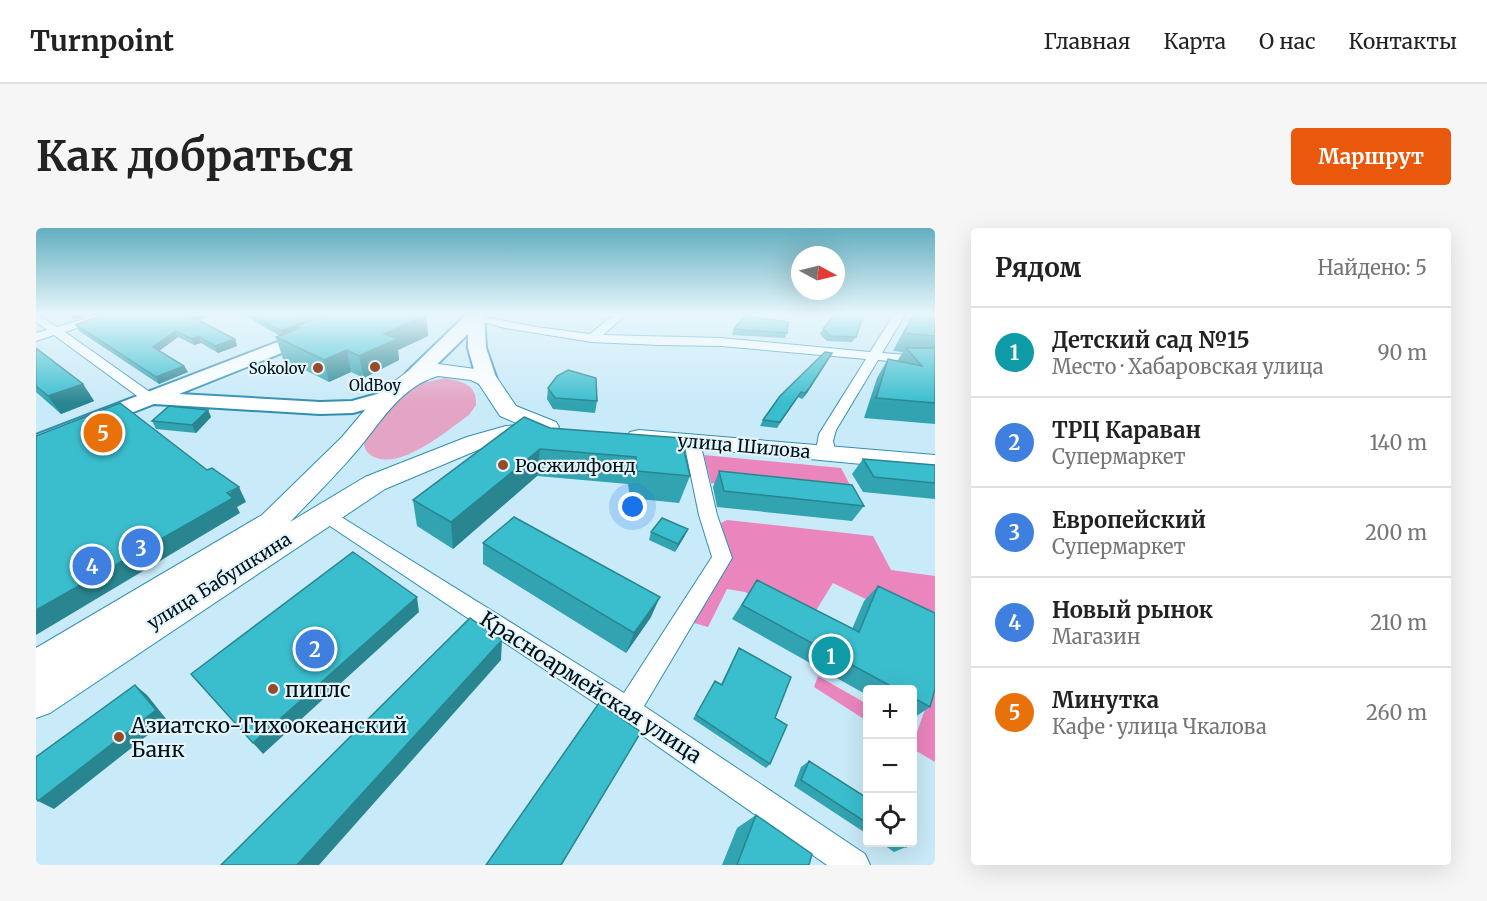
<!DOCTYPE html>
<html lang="ru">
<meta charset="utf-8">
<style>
:root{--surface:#fff;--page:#f6f6f6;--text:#222;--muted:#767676;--line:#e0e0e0;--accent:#ea580c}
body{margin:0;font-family:Merriweather,serif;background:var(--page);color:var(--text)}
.controls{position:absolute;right:18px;bottom:18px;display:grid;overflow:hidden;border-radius:6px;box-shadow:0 6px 24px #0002}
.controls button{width:54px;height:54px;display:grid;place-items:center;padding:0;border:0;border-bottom:2px solid var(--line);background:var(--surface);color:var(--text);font:30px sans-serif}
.compass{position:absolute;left:755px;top:18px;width:54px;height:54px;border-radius:50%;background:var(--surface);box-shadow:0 6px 24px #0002;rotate:97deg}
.you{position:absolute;left:597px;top:279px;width:21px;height:21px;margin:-15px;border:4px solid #fff;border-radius:50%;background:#1a73e8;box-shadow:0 0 0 9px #1a73e833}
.badge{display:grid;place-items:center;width:39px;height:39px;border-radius:50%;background:var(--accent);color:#fff;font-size:20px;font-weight:700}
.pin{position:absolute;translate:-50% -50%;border:3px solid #fff;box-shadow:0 2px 6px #0006}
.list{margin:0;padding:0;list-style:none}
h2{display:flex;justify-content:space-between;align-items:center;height:78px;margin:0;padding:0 24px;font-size:26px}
h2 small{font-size:20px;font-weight:400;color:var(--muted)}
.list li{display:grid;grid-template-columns:39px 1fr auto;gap:18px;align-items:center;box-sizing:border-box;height:90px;padding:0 24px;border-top:2px solid var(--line)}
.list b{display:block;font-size:22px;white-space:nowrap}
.list p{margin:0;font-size:20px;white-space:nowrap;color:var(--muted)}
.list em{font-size:20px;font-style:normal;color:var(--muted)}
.icon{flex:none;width:33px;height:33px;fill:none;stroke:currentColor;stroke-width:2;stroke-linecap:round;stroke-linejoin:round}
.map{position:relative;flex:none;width:899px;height:637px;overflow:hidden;border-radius:6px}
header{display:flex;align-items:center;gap:36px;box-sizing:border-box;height:84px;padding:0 30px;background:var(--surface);border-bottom:2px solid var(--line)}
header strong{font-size:28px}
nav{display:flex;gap:33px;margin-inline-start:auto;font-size:21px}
.intro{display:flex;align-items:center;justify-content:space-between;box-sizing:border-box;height:144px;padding:0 36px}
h1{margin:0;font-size:42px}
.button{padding:15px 27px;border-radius:6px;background:var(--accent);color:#fff;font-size:21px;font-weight:700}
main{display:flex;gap:36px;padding:0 36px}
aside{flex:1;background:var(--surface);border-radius:6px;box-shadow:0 6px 24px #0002}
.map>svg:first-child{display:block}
.green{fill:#e3a4c5}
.forest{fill:#eb85bd}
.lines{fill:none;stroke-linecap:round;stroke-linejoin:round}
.street-casing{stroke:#308eb1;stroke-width:2}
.secondary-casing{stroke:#308eb1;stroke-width:4}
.primary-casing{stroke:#308eb1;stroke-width:2}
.street{fill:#fff;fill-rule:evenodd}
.secondary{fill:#fff;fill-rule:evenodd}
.primary{fill:#fff;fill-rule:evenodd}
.wall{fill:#32a3b1}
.shaded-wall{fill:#298590}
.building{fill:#3abece;stroke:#298590;stroke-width:1.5}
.poi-dot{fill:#944d28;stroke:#e4f4fb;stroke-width:2}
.labels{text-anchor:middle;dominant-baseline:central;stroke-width:4.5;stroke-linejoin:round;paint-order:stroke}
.far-poi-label{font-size:15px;fill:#001017;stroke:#e4f4fb;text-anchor:end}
.street-label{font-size:18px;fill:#001017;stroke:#e4f4fb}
.poi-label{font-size:18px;fill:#001017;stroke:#e4f4fb;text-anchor:start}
.near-street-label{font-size:21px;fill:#001017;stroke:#e4f4fb}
.near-poi-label{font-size:21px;fill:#001017;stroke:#e4f4fb;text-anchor:start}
</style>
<header>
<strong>Turnpoint</strong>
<nav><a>Главная</a><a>Карта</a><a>О нас</a><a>Контакты</a></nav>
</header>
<div class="intro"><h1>Как добраться</h1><a class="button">Маршрут</a></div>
<main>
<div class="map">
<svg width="899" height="637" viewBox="0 0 899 637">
<rect width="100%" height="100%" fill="#c9eaf8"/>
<path class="green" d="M409,150C427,154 441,156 440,177L433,187C412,202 363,244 336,228C328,223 327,217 329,208L368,166L382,156Z"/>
<path class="forest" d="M668,227L805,240L825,278L807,269L675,255Z
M691,292L837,308L855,342L899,348V405L797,355L771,397L709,364L691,361L672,399L655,394L690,314L685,295Z
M782,448L831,476V493L778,459Z
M899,453V534L877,521L876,501L881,504Z"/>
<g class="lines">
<defs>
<path id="street" d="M67,85H85L29,104L118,167L120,170L118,173H108L18,107L0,113V105L11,102L0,94V86L21,99Z
M580,85H592L567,107L685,110L834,124L859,85H870L846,125L899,129V137L842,132L800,202L797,213L800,226L792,231L784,226L781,217L783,206L830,131L685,118L623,117L556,114L469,100L434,90L439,87L500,99L554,106Z
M656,209L664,214L681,287L696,330L608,478L829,626L834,637H791L583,491L282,290L279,286L282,282L288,280L294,282L588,465L676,329L663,287L648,214Z"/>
<path id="secondary" d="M317,85H340L338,88L143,166L284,174L316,173L352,163L359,165L362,169L359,173L317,185L284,186L118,176L0,222V207Z
M432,85H448L450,120L461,152L458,156H444L441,152L432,120V106L385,152H371L368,148L371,144Z"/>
<path id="primary" d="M402,136L447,142L459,147L480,178L520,194L523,199L515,208L472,212L449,219L349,261L14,485L0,490V420L226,287L306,209L344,164L371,144ZM402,148L435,152L443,156L464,188L485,197L470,198L431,209L329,249L254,294C278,269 302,245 324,219C347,191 366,158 402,148Z
M603,202L899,227V243L594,214L591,209L594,204Z"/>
</defs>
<use href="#street" class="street-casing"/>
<use href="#secondary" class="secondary-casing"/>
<use href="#primary" class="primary-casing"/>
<use href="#street" class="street"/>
<use href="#secondary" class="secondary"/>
<use href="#primary" class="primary"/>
</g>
<path class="wall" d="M30,85H58L39,91Z
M71,85H181L162,92L199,111L201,118L182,125L165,115L158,117L142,109L123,123L148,138L152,144L123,156L43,103L40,97Z
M204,85H258L262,88L390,87L392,108L362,122L363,132L328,150L315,144L293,154L247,131L240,109L244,108Z
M879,85H899V196L828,190L841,150L852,131L861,133L867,124L857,123L868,102Z
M716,89L751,105L749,110L696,107L698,101Z
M787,101L820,109L816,114L791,113L784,106Z
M0,120L47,156L58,173L25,186L0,164Z
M793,131L771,165L766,171L762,169L741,200L724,198L727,192Z
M512,160L561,173L559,185L517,181L511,171Z
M172,182L175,189L160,205L120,201L116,193Z
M514,200L654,248L643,275L594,270L592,256L501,248L417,321L381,298L377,272Z
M827,231L899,237V271L827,264L816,246Z
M683,243L828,278L816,293L681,279L677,259Z
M652,301L648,309L639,324L613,312L615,304Z
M447,315L615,389L590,425L447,336Z
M721,352L816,401L828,373L842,358L894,479L876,491V462H831V467L696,391Z
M703,420L739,490L734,536L730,540L657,491L679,453L685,456L700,425Z
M773,533L831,570V606L758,558L765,539Z
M720,587L773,637H686L701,600Z
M845,615H871L870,619L858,624Z"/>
<path class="shaded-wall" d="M35,85H58L39,91Z
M161,85H181L156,94L154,88Z
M293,85L264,100L260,98L262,104L247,109L245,103Z
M390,87L392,108L362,122L363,132L328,150L323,128L348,106Z
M139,103L142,109L120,125L117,119Z
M162,108L165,115L158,117L156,111Z
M199,111L201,118L182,125L179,118Z
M311,122L315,144L293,154L288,132Z
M796,125L771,165L766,171L769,165Z
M148,138L152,144L123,156L120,149Z
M47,156L58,173L25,186L12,168Z
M172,182L175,189L160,205L156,197Z
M504,221L501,248L417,321L415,294Z
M203,259L210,274L201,279L204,285L0,407V382Z
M652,301L648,309L639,324L642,316Z
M381,369L383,384L227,526L217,515Z
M624,369L615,389L590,425L598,405Z
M466,412L465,432L283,637H261Z
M99,457L111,467L131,492L18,581L2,573Z"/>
<path class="building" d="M71,85H161L154,88L199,111L179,118L162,108L156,111L139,103L117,119L148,138L120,149L40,97Z
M213,85H258L262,88L269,85H293L245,103Z
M293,85H385L390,87L348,106L361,111L323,128L311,122L288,132L240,109L264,100L260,98Z
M711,85H714L716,89L752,94L751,105L698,101Z
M800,85H828L820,109L794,108L787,101Z
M879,85H899V108L868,105Z
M0,120L47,156L12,168L0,158Z
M870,120H899V175L840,170L852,131L886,138Z
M789,124L796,125L774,159L769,165L765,164L744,194L727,192L744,168Z
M532,142L560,150L561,173L519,170L512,160L521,148Z
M84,175L171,242L176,240L203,259L191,265L197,270L0,382V208Z
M133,178L172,182L156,197L116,193Z
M488,189L514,200L645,210L654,248L601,243L600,229L504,221L415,294L377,272Z
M827,231L899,237V255L838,249Z
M683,243L816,257L828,278L688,263Z
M478,289L624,369L598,405L447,315Z
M626,290L652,301L642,316L615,304Z
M317,324L381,369L217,515L155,446Z
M721,352L823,404L842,358L899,385V461L894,479L876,469V462H862L706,377Z
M434,390L466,412L261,637H185Z
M703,420L755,449L739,490L751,497L734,536L660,487L679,453L686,457Z
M99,457L120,482L2,573L0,570V529Z
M563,475L605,504L525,637H450Z
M773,533L831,570V595L765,552Z
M720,587L776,626L773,637H701Z
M862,615H871L870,619Z"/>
<linearGradient id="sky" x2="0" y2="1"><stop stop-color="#63aebf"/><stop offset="0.49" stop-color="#e7f6fc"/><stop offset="1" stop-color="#e7f6fc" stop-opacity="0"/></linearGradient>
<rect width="899" height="175" fill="url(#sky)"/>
<g class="poi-dot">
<circle cx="339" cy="139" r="6"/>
<circle cx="282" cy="140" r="6"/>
<circle cx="467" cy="237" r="6"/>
<circle cx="237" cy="461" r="6"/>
<circle cx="83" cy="509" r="6"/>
</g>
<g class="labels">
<g class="far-poi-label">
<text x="270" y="140">Sokolov</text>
<text x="339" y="157" text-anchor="middle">OldBoy</text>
</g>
<g class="street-label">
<text transform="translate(708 218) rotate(5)">улица Шилова</text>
<text transform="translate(183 353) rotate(-32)">улица Бабушкина</text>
</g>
<g class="poi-label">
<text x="479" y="237">Росжилфонд</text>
</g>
<g class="near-street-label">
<text transform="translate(555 459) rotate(33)">Красноармейская улица</text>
</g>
<g class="near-poi-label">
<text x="249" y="461">пиплс</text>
<text x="95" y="497">Азиатско-Тихоокеанский<tspan x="95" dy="24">Банк</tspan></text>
</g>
</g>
</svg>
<div class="controls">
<button>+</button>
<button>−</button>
<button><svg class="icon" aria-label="locate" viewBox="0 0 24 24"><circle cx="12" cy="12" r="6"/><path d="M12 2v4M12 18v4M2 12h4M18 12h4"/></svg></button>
</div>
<svg class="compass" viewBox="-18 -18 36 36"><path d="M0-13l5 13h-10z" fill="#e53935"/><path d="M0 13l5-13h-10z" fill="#767676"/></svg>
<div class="you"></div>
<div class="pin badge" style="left:795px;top:428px;background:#0f9aa8">1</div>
<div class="pin badge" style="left:279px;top:421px;background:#3f7fe0">2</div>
<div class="pin badge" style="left:105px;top:320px;background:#3f7fe0">3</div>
<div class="pin badge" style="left:56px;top:338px;background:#3f7fe0">4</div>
<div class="pin badge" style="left:67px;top:205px;background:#e8710a">5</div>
</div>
<aside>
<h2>Рядом<small>Найдено: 5</small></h2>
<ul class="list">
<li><span class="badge" style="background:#0f9aa8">1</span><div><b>Детский сад №15</b><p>Место · Хабаровская улица</p></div><em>90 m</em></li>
<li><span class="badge" style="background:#3f7fe0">2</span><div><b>ТРЦ Караван</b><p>Супермаркет</p></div><em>140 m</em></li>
<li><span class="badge" style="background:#3f7fe0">3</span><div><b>Европейский</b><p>Супермаркет</p></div><em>200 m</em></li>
<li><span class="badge" style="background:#3f7fe0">4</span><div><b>Новый рынок</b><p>Магазин</p></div><em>210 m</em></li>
<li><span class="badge" style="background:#e8710a">5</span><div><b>Минутка</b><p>Кафе · улица Чкалова</p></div><em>260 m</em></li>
</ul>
</aside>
</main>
